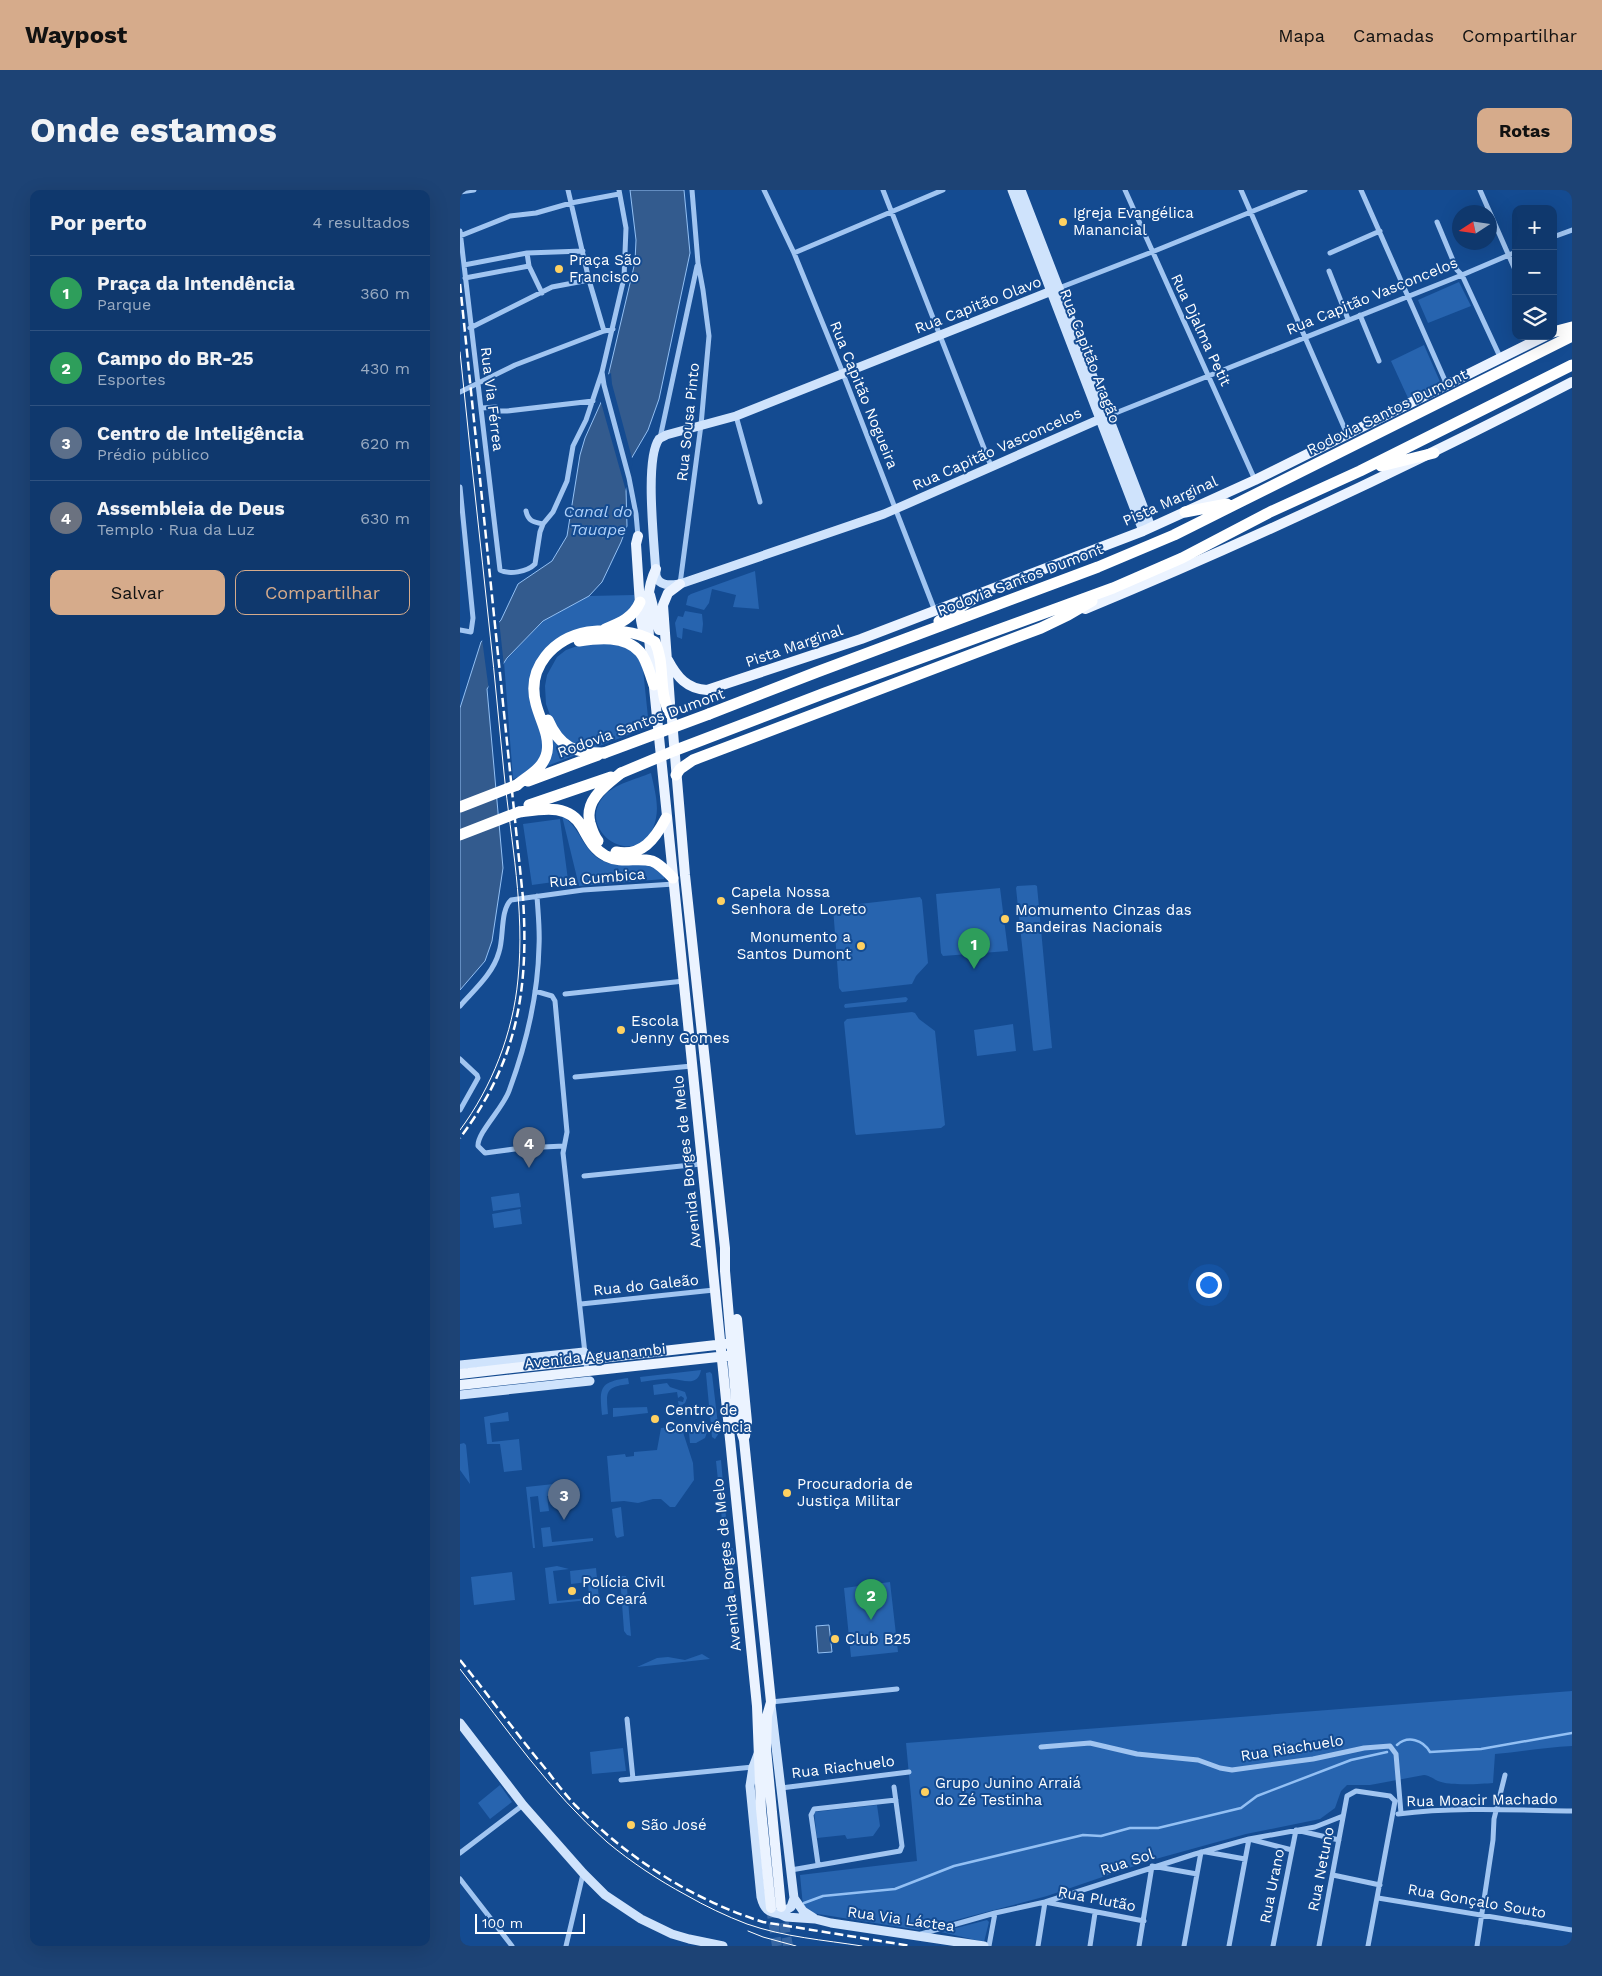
<!DOCTYPE html>
<html lang="pt">
<meta charset="utf-8">
<style>
:root{--surface:#0f386d;--page:#1d4375;--text:#f1f3f6;--muted:#9bacc2;--line:#2f5280;--accent:#d6ab8b}
body{margin:0;font-family:"Work Sans",sans-serif;background:var(--page);color:var(--text)}
.controls{position:absolute;right:15px;top:15px;display:grid;overflow:hidden;border-radius:10px;box-shadow:0 5px 20px #0002}
.controls button{width:45px;height:45px;display:grid;place-items:center;padding:0;border:0;border-bottom:1px solid var(--line);background:var(--surface);color:var(--text);font:25px sans-serif}
.compass{position:absolute;left:992px;top:15px;width:45px;height:45px;border-radius:50%;background:var(--surface);box-shadow:0 5px 20px #0002;rotate:258deg}
.scale{position:absolute;left:15px;bottom:12px;width:110px;box-sizing:border-box;padding-left:5px;border:2px solid #fff;border-top:0;font-size:14px;line-height:18px;white-space:nowrap;color:#fff;-webkit-text-stroke:4px #144b91;paint-order:stroke}
.you{position:absolute;left:748px;top:1094px;width:18px;height:18px;margin:-12px;border:4px solid #fff;border-radius:50%;background:#1a73e8;box-shadow:0 0 0 8px #1a73e833}
.badge{display:grid;place-items:center;width:32px;height:32px;border-radius:50%;background:var(--accent);color:#fff;font-size:16px;font-weight:700}
.pin{position:absolute;translate:-50% -41px;filter:drop-shadow(0 1px 2px #0008)}
.pin::after{content:'';position:absolute;top:26px;width:18px;height:15px;background:inherit;clip-path:polygon(0 0,100% 0,50% 100%)}
.list{margin:0;padding:0;list-style:none}
h2{display:flex;justify-content:space-between;align-items:center;height:65px;margin:0;padding:0 20px;font-size:21px}
h2 small{font-size:16px;font-weight:400;color:var(--muted)}
.list li{display:grid;grid-template-columns:32px 1fr auto;gap:15px;align-items:center;box-sizing:border-box;height:75px;padding:0 20px;border-top:1px solid var(--line)}
.list b{display:block;font-size:19px;white-space:nowrap}
.list p{margin:0;font-size:16px;white-space:nowrap;color:var(--muted)}
.list em{font-size:16px;font-style:normal;color:var(--muted)}
.actions{display:flex;gap:10px;padding:15px 20px}
.actions a{flex:1;padding:11px 0;border:1px solid var(--accent);border-radius:10px;text-align:center;font-size:18px;color:var(--accent)}
.actions .main{background:var(--accent);color:#111}
.icon{flex:none;width:28px;height:28px;fill:none;stroke:currentColor;stroke-width:2;stroke-linecap:round;stroke-linejoin:round}
.map{position:relative;flex:none;width:1112px;height:1756px;overflow:hidden;border-radius:10px}
header{display:flex;align-items:center;gap:30px;box-sizing:border-box;height:70px;padding:0 25px;background:var(--accent);color:#111}
header strong{font-size:24px}
nav{display:flex;gap:28px;margin-inline-start:auto;font-size:18px}
.intro{display:flex;align-items:center;justify-content:space-between;box-sizing:border-box;height:120px;padding:0 30px}
h1{margin:0;font-size:35px}
.button{padding:12px 22px;border-radius:10px;background:var(--accent);color:#111;font-size:18px;font-weight:700}
main{display:flex;gap:30px;padding:0 30px}
aside{flex:1;background:var(--surface);border-radius:10px;box-shadow:0 5px 20px #0002}
.map>svg:first-child{display:block}
.green{fill:#2764af}
.water{fill:#335b8e;stroke:#93c0f4}
.pier{fill:#144b91}
.lines{fill:none;stroke-linecap:round;stroke-linejoin:round}
.stream{stroke:#93c0f4;stroke-width:2.5}
.primary-tunnel{stroke:#3766a2;stroke-width:10;stroke-dasharray:10 5;stroke-linecap:butt}
.street{stroke:#a1c5f1;stroke-width:5}
.secondary{stroke:#cfe3fc;stroke-width:9}
.primary{stroke:#ebf3ff;stroke-width:10}
.highway{stroke:#fff;stroke-width:11}
.tram{stroke:#fff;stroke-width:1}
.rail{stroke:#fff;stroke-width:2.5;stroke-dasharray:9 4;stroke-linecap:butt}
.highway-bridge{stroke:#fff;stroke-width:11}
.poi-dot{fill:#ffd161;stroke:#144b91;stroke-width:2}
.labels{text-anchor:middle;dominant-baseline:central;stroke-width:4;stroke-linejoin:round;paint-order:stroke}
.poi-label{font-size:15px;fill:#fff;stroke:#144b91;text-anchor:start}
.street-label{font-size:15px;fill:#fff;stroke:#144b91}
.water-label{font-size:16px;font-style:italic;fill:#adcff8;stroke:#144b91}
</style>
<header>
<strong>Waypost</strong>
<nav><a>Mapa</a><a>Camadas</a><a>Compartilhar</a></nav>
</header>
<div class="intro"><h1>Onde estamos</h1><a class="button">Rotas</a></div>
<main>
<aside>
<h2>Por perto<small>4 resultados</small></h2>
<ul class="list">
<li><span class="badge" style="background:#2e9e5b">1</span><div><b>Praça da Intendência</b><p>Parque</p></div><em>360 m</em></li>
<li><span class="badge" style="background:#2e9e5b">2</span><div><b>Campo do BR-25</b><p>Esportes</p></div><em>430 m</em></li>
<li><span class="badge" style="background:#5c6f8a">3</span><div><b>Centro de Inteligência</b><p>Prédio público</p></div><em>620 m</em></li>
<li><span class="badge" style="background:#6b7280">4</span><div><b>Assembleia de Deus</b><p>Templo · Rua da Luz</p></div><em>630 m</em></li>
</ul>
<div class="actions"><a class="main">Salvar</a><a>Compartilhar</a></div>
</aside>
<div class="map">
<svg width="1112" height="1756" viewBox="0 0 1112 1756">
<rect width="100%" height="100%" fill="#144b91"/>
<path class="green" d="M999,92L1011,116L968,133L958,110Z
M964,155L981,194L948,208L931,171Z
M295,381L299,419L273,417L276,405L252,399L249,413L244,420L226,415L228,406L231,404Z
M174,405L175,416L158,431L93,453L71,512L95,539L86,514L85,496L87,485L97,467L106,460L123,454L148,452L175,461L183,479L189,537L53,589L44,472L83,431L129,406Z
M225,421L242,424L243,434L242,443L223,438L222,449L217,447L215,433L218,426L223,427Z
M191,583C194,597 199,614 196,628C185,686 112,643 144,606C154,594 177,589 191,583Z
M102,626C120,636 123,662 143,671C159,679 175,672 192,676C197,677 201,681 205,684L204,689L119,696Z
M100,629L108,690L72,695L63,634Z
M575,695L577,696L592,858L574,861L573,860L556,698L557,696Z
M540,698L548,761L483,766L481,763L476,704Z
M460,707L462,710L468,773L456,786L452,794L382,802L379,798L373,717Z
M446,807L448,809L446,812L385,818L384,816L385,814Z
M452,822L455,823L459,829L475,841L485,935L481,938L396,945L395,942L384,832L387,829Z
M553,834L556,861L517,866L514,840Z
M59,1003L61,1017L33,1021L31,1007Z
M60,1019L62,1034L34,1038L32,1024Z
M241,1180C238,1197 224,1190 212,1189C202,1188 191,1191 181,1192L180,1187Z
M250,1182L252,1184L259,1243L255,1249L252,1247L246,1184V1183Z
M168,1188L169,1194C145,1197 146,1201 148,1224L142,1225C139,1197 140,1192 168,1188Z
M207,1193L210,1197L225,1202L227,1208L225,1213L219,1217L218,1211L223,1212L224,1208L221,1206L218,1208L217,1202L194,1205L193,1195Z
M187,1217L188,1223L153,1227V1218Z
M48,1222L49,1231L30,1233L32,1252L59,1249L62,1280L44,1282L40,1254H27L24,1227Z
M246,1232L247,1242L245,1248L236,1253H230L228,1234Z
M221,1236L233,1273L234,1290L215,1317H210L201,1309H193L178,1313L164,1311L151,1312L147,1266L165,1264L166,1267L174,1266V1262L197,1260L201,1238Z
M4,1253L6,1255L10,1294L0,1280V1254Z
M261,1270L267,1339L263,1340L256,1271Z
M103,1293L104,1304L87,1306L89,1321L80,1322L78,1306L70,1307L75,1358H73L66,1297Z
M161,1317L164,1346L157,1348L155,1345L152,1319Z
M90,1337L92,1352L133,1348V1351L83,1357L81,1338Z
M273,1358L274,1372L271,1376L279,1452H275L265,1359Z
M97,1376L109,1379L93,1381L97,1411L129,1408L128,1392L111,1394L110,1381L136,1378L139,1409L89,1414L85,1378Z
M52,1382L55,1410L14,1415L11,1387Z
M160,1386H166L171,1446L167,1445L164,1441Z
M430,1392L438,1462L391,1467L384,1398Z
M242,1464L250,1469L177,1477L197,1468L208,1467L225,1470Z
M1112,1501V1556C1086,1557 1061,1562 1035,1564L1033,1593C1021,1594 989,1596 978,1591C972,1588 970,1586 964,1585L910,1595H887L881,1601L875,1618L860,1629L786,1644L692,1670L587,1706L458,1740L352,1723L343,1716L340,1685L457,1671L446,1553Z
M163,1558L166,1581L132,1584L130,1562Z
M40,1595L52,1612L30,1629L18,1613Z
M417,1615L420,1636L413,1646L387,1649L385,1645L357,1648L354,1622Z
M527,1730L529,1732L524,1752L481,1742Z"/>
<path class="water" d="M170,0H224L230,63L199,209L188,240L171,269L166,299L167,336L161,352L142,392L129,406L83,431L47,468L27,499L43,678L32,751L25,771L0,800V518L21,452L41,430L58,394L92,371L107,346L120,265L125,248L143,208L175,72L176,50Z
M369,1435L372,1462L358,1463L356,1436Z"/>
<path class="pier" d="M151,183L152,194L173,272L166,301L140,209L147,185Z
M39,430L44,476L29,501L22,449Z"/>
<g class="lines">
<path class="stream" d="M937,1555C948,1545 963,1550 970,1562L1021,1559L1112,1543
M344,1713L363,1706L435,1699L494,1676L623,1645L641,1646L670,1638H698L781,1618L797,1606L891,1570L927,1562"/>
<path class="primary-tunnel" d="M311,1718L317,1756
M321,1718L328,1756"/>
<path class="street" d="M108,0L129,90L144,141
M159,0L166,38L164,88L142,182L144,195L169,288L176,324L178,346
M304,0L334,63L380,176L475,421
M423,0L531,276
M665,0L795,290
M781,0L887,244
M901,0L987,195
M1020,0L1056,82
M0,2L14,0
M977,32L997,80L1002,85L1041,169
M0,41L40,380C49,385 67,382 75,374L80,342L83,334L93,322L107,291L113,256L126,230L142,182
M0,46L50,26L76,23L111,13L159,4
M1093,47L1112,40
M67,63L69,76L82,103
M334,63L483,0
M870,63L920,41
M4,75L67,63L123,61
M869,81L888,129
M5,88L69,76
M599,98L692,62L845,0
M900,125L919,171
M10,138L92,97L129,90L164,88
M0,202L55,175L144,141L153,139
M22,218L36,217L38,221H47L133,211
M276,226L300,312
M648,226L1002,85L1056,62
M200,248L237,76
M0,297L13,428L11,442L0,440
M66,321C68,331 73,332 83,334
M220,394L241,235L249,146L243,100L238,73L232,0
M77,706C78,723 80,740 79,756C78,806 66,855 49,901C43,918 17,943 18,956L25,963L62,958L104,956
M75,801L92,806L95,811L107,942L103,963L127,1182
M105,804L224,791
M0,816C14,800 33,784 39,762C44,748 40,720 51,710L123,700L214,694
M0,869L17,885L18,888L0,920
M115,887L232,876
M124,986L241,974
M121,1114L254,1100
M311,1512L437,1499
M167,1529L173,1589
M581,1557L630,1553L677,1564L738,1570L760,1578L772,1580L853,1569L904,1558L930,1556L936,1564L941,1623
M161,1590L293,1577
M321,1598L449,1582
M938,1624C995,1617 1054,1620 1112,1621
M746,1662L785,1669
M0,1663L63,1615
M358,1674L351,1625L354,1619L436,1610
M331,1680L440,1661L442,1656L434,1597
M873,1685L920,1695
M0,1689L52,1756
M918,1708L1112,1740
M461,1744L535,1723L585,1712L735,1664L789,1649L855,1637L883,1626
M106,1756L123,1684
M529,1756L535,1723
M578,1756L585,1712L684,1731
M630,1756L635,1723
M679,1756L692,1676L737,1684
M724,1756L741,1662
M769,1756L789,1649L832,1660
M813,1756L836,1640L879,1650
M859,1756L887,1606L896,1601L930,1606L935,1611L908,1756
M1017,1756L1033,1650L1034,1629L1045,1585"/>
<path class="secondary" d="M552,0L683,341
M561,0L691,337
M599,98L276,226L206,245C205,246 200,248 199,249C184,270 195,358 196,386C200,397 211,395 220,394L424,324L640,229
M0,1175L124,1162
M0,1205L130,1191
M0,1533L63,1615L123,1683L145,1705L181,1729L212,1744L229,1749L263,1756
M298,1564L293,1577L290,1596L301,1707C304,1719 308,1722 320,1724L331,1717L334,1708L311,1515
M334,1708L343,1721L354,1728
M320,1724L326,1727L355,1729L371,1733L524,1756"/>
<path class="primary" d="M178,346L176,354L181,430L184,445
M196,379C185,402 188,423 189,448L297,1516L301,1619L311,1718
M190,405L199,440
M625,419C791,351 953,274 1112,192
M208,470C217,487 227,499 247,500L401,449L683,341L795,290L1085,146
M210,513L203,415L208,403L220,394
M212,530L225,685L265,1058V1081L278,1232L284,1250L311,1512L307,1526L306,1559L321,1717
M277,1129L287,1232L285,1246
M0,1184L265,1154
M0,1195L267,1166"/>
<path class="highway" d="M1093,142L1112,137
M921,276L974,263
M725,322L767,314
M479,431L519,405
M145,439C160,433 173,428 180,412
M119,451C138,448 165,445 180,462C187,470 190,485 194,495
M249,524L357,482L638,377L714,345L1112,146
M88,530C100,558 115,563 144,563
M216,560L365,503L653,398L722,368L810,322L900,281L1112,175
M216,585L220,579L233,570L581,438L608,425L632,411
M68,591L138,565
M57,595C69,585 84,578 87,562C90,545 80,530 76,514C66,477 94,448 128,442C148,439 177,440 195,452C206,475 197,502 211,525
M69,615L151,587
M59,622C82,619 109,613 122,637C129,649 133,659 146,666C162,674 176,667 192,671C200,674 207,682 213,688
M138,651C134,646 132,640 130,633C124,610 145,596 161,583
M156,662C182,667 195,649 206,628"/>
<path class="tram" d="M0,162C14,302 31,442 44,583C51,652 65,719 58,789C53,843 32,897 0,940
M0,1479C46,1538 90,1602 147,1652C171,1672 198,1690 226,1705C245,1716 266,1726 287,1734C324,1747 364,1750 402,1756
M288,1741L303,1747L336,1756"/>
<path class="rail" d="M0,94L63,708C69,801 57,872 0,948
M0,1470C30,1507 58,1546 89,1583C97,1594 106,1605 115,1615C169,1669 231,1709 303,1732L451,1756"/>
<path class="highway-bridge" d="M144,563L249,524
M161,583L216,560
M0,617L57,595
M0,645L59,622"/>
</g>
<g class="poi-dot">
<circle cx="603" cy="32" r="5"/>
<circle cx="99" cy="79" r="5"/>
<circle cx="261" cy="711" r="5"/>
<circle cx="545" cy="729" r="5"/>
<circle cx="401" cy="756" r="5"/>
<circle cx="161" cy="840" r="5"/>
<circle cx="195" cy="1229" r="5"/>
<circle cx="327" cy="1303" r="5"/>
<circle cx="112" cy="1401" r="5"/>
<circle cx="375" cy="1449" r="5"/>
<circle cx="465" cy="1602" r="5"/>
<circle cx="171" cy="1635" r="5"/>
</g>
<g class="labels">
<g class="poi-label">
<text x="613" y="23">Igreja Evangélica<tspan x="613" dy="17">Manancial</tspan></text>
<text x="109" y="70">Praça São<tspan x="109" dy="17">Francisco</tspan></text>
<text x="271" y="702">Capela Nossa<tspan x="271" dy="17">Senhora de Loreto</tspan></text>
<text x="555" y="720">Momumento Cinzas das<tspan x="555" dy="17">Bandeiras Nacionais</tspan></text>
<text x="391" y="747" text-anchor="end">Monumento a<tspan x="391" dy="17">Santos Dumont</tspan></text>
<text x="171" y="831">Escola<tspan x="171" dy="17">Jenny Gomes</tspan></text>
<text x="205" y="1220">Centro de<tspan x="205" dy="17">Convivência</tspan></text>
<text x="337" y="1294">Procuradoria de<tspan x="337" dy="17">Justiça Militar</tspan></text>
<text x="122" y="1392">Polícia Civil<tspan x="122" dy="17">do Ceará</tspan></text>
<text x="385" y="1449">Club B25</text>
<text x="475" y="1593">Grupo Junino Arraiá<tspan x="475" dy="17">do Zé Testinha</tspan></text>
<text x="181" y="1635">São José</text>
</g>
<g class="street-label">
<text transform="translate(912 106) rotate(-22)">Rua Capitão Vasconcelos</text>
<text transform="translate(518 115) rotate(-21)">Rua Capitão Olavo</text>
<text transform="translate(741 140) rotate(65)">Rua Djalma Petit</text>
<text transform="translate(630 166) rotate(69)">Rua Capitão Aragão</text>
<text transform="translate(404 205) rotate(68)">Rua Capitão Nogueira</text>
<text transform="translate(32 209) rotate(83)">Rua Via Férrea</text>
<text transform="translate(927 222) rotate(-26)">Rodovia Santos Dumont</text>
<text transform="translate(228 232) rotate(-84)">Rua Sousa Pinto</text>
<text transform="translate(537 259) rotate(-24)">Rua Capitão Vasconcelos</text>
<text transform="translate(710 311) rotate(-24)">Pista Marginal</text>
<text transform="translate(560 390) rotate(-21)">Rodovia Santos Dumont</text>
<text transform="translate(334 456) rotate(-19)">Pista Marginal</text>
<text transform="translate(181 533) rotate(-20)">Rodovia Santos Dumont</text>
<text transform="translate(137 688) rotate(-5)">Rua Cumbica</text>
<text transform="translate(227 972) rotate(-96)">Avenida Borges de Melo</text>
<text transform="translate(186 1095) rotate(-6)">Rua do Galeão</text>
<text transform="translate(135 1166) rotate(-6)">Avenida Aguanambi</text>
<text transform="translate(267 1375) rotate(-96)">Avenida Borges de Melo</text>
<text transform="translate(832 1558) rotate(-9)">Rua Riachuelo</text>
<text transform="translate(383 1577) rotate(-7)">Rua Riachuelo</text>
<text transform="translate(1022 1610) rotate(-1)">Rua Moacir Machado</text>
<text transform="translate(667 1672) rotate(-18)">Rua Sol</text>
<text transform="translate(861 1679) rotate(-79)">Rua Netuno</text>
<text transform="translate(812 1696) rotate(-79)">Rua Urano</text>
<text transform="translate(637 1709) rotate(11)">Rua Plutão</text>
<text transform="translate(1017 1711) rotate(10)">Rua Gonçalo Souto</text>
<text transform="translate(441 1729) rotate(8)">Rua Via Láctea</text>
</g>
<g class="water-label">
<text x="138" y="321">Canal do<tspan x="138" dy="18">Tauape</tspan></text>
</g>
</g>
</svg>
<div class="controls">
<button>+</button>
<button>−</button>
<button><svg class="icon" aria-label="layers" viewBox="0 0 24 24"><path d="M12 4l9 5-9 5-9-5zM3 14l9 5 9-5"/></svg></button>
</div>
<svg class="compass" viewBox="-18 -18 36 36"><path d="M0-13l5 13h-10z" fill="#e53935"/><path d="M0 13l5-13h-10z" fill="#9bacc2"/></svg>
<div class="scale">100 m</div>
<div class="you"></div>
<div class="pin badge" style="left:514px;top:779px;background:#2e9e5b">1</div>
<div class="pin badge" style="left:411px;top:1430px;background:#2e9e5b">2</div>
<div class="pin badge" style="left:104px;top:1330px;background:#5c6f8a">3</div>
<div class="pin badge" style="left:69px;top:978px;background:#6b7280">4</div>
</div>
</main>
